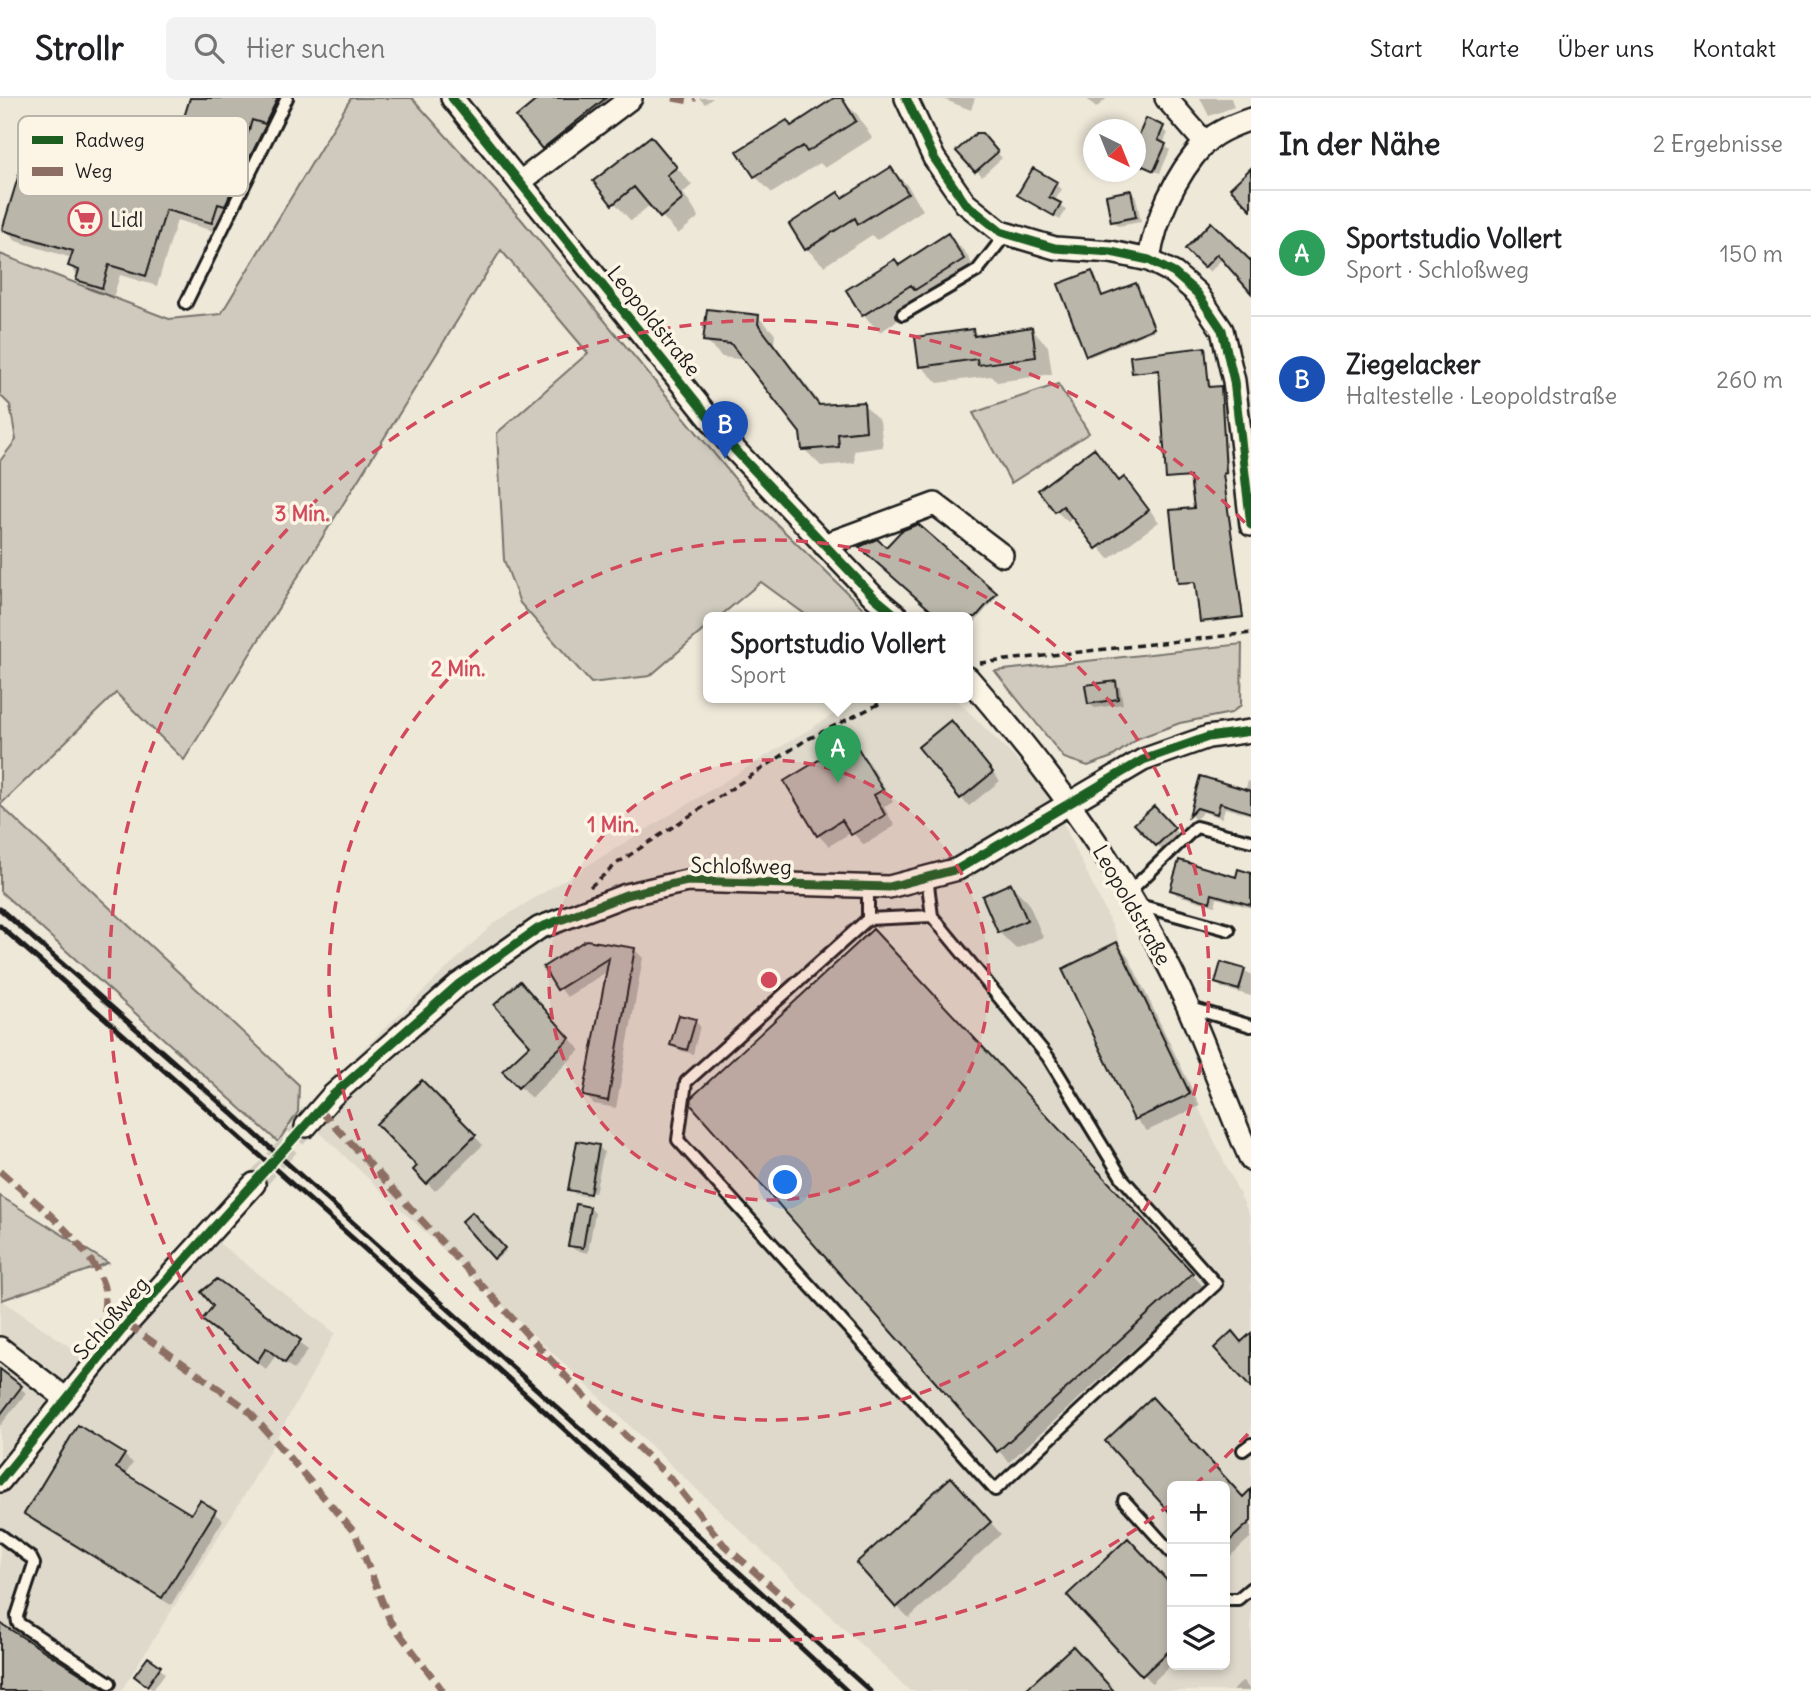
<!DOCTYPE html>
<html lang="de">
<meta charset="utf-8">
<style>
:root{--surface:#fff;--page:#f2f2f2;--text:#202124;--muted:#757577;--line:#e0e0e0;--accent:#d1495b}
body{margin:0;font-family:Delius,sans-serif;background:var(--page);color:var(--text)}
.controls{position:absolute;right:21px;bottom:21px;display:grid;overflow:hidden;border-radius:10px;box-shadow:0 4px 10px #0003}
.controls button{width:63px;height:63px;display:grid;place-items:center;padding:0;border:0;border-bottom:2px solid var(--line);background:var(--surface);color:var(--text);font:35px sans-serif}
.compass{position:absolute;left:1083px;top:21px;width:63px;height:63px;border-radius:50%;background:var(--surface);box-shadow:0 4px 10px #0003;rotate:137deg}
.you{position:absolute;left:786px;top:1085px;width:24px;height:24px;margin:-18px;border:5px solid #fff;border-radius:50%;background:#1a73e8;box-shadow:0 0 0 10px #1a73e833}
.badge{display:grid;place-items:center;width:46px;height:46px;border-radius:50%;background:var(--accent);color:#fff;font-size:23px;font-weight:700}
.pin{position:absolute;translate:-50% -58px;filter:drop-shadow(0 2px 4px #0008)}
.pin::after{content:'';position:absolute;top:37px;width:24px;height:21px;background:inherit;clip-path:polygon(0 0,100% 0,50% 100%)}
.popup{position:absolute;left:703px;top:514px;width:270px;height:91px;box-sizing:border-box;display:grid;place-content:center;border-radius:10px;background:var(--surface);filter:drop-shadow(0 2px 5px #0005);font-size:23px;white-space:nowrap;color:var(--muted)}
.popup b{font-size:26px;color:var(--text)}
.popup::after{content:'';position:absolute;left:50%;top:100%;margin-left:-14px;border:14px solid transparent;border-top-color:var(--surface)}
.list{margin:0;padding:0;list-style:none}
h2{display:flex;justify-content:space-between;align-items:center;height:91px;margin:0;padding:0 28px;font-size:30px}
h2 small{font-size:23px;font-weight:400;color:var(--muted)}
.list li{display:grid;grid-template-columns:46px 1fr auto;gap:21px;align-items:center;box-sizing:border-box;height:126px;padding:0 28px;border-top:2px solid var(--line)}
.list b{display:block;font-size:26px;white-space:nowrap}
.list p{margin:0;font-size:23px;white-space:nowrap;color:var(--muted)}
.list em{font-size:23px;font-style:normal;color:var(--muted)}
.icon{flex:none;width:38px;height:38px;fill:none;stroke:currentColor;stroke-width:2;stroke-linecap:round;stroke-linejoin:round}
.map{position:relative;flex:none;width:1251px;height:1593px;overflow:hidden}
header{display:flex;align-items:center;gap:42px;box-sizing:border-box;height:98px;padding:0 35px;background:var(--surface);border-bottom:2px solid var(--line)}
header strong{font-size:33px}
nav{display:flex;gap:38px;margin-inline-start:auto;font-size:24px}
.search{width:490px;height:63px;background:var(--page);display:flex;align-items:center;gap:18px;box-sizing:border-box;padding:0 24px;border-radius:10px;color:var(--muted);font-size:26px}
main{display:flex}
aside{flex:1;background:var(--surface)}
.map>svg:first-child{display:block}
.built{fill:#ded9cb;fill-rule:evenodd}
.green{fill:#cfcabd;stroke:#76736c;stroke-width:2}
.shadow{fill:#0003}
.building{fill:#bab6aa;stroke:#1c1c1c;stroke-width:2}
.lines{fill:none;stroke-linecap:round;stroke-linejoin:round}
.street-tunnel{stroke:#cec9bd;stroke-width:21;stroke-dasharray:21 10;stroke-linecap:butt}
.lane-casing{stroke:#1c1c1c;stroke-width:16}
.street-casing{stroke:#1c1c1c;stroke-width:26}
.path{stroke:#1c1c1c;stroke-width:3.5;stroke-dasharray:7 5;stroke-linecap:butt}
.lane{stroke:#fcf5e5;stroke-width:10}
.street{stroke:#fcf5e5;stroke-width:21}
.rail{stroke:#1c1c1c;stroke-width:5}
.quiet{stroke:#8d6e63;stroke-width:7;stroke-dasharray:14 7;stroke-linecap:butt}
.cycleway-casing{stroke:#fcf5e5;stroke-width:13}
.cycleway{stroke:#1b5e20;stroke-width:9}
.ring{fill:none;stroke:#d1495b;stroke-width:3.5;stroke-dasharray:12 9}
.labels{text-anchor:middle;dominant-baseline:central;stroke-width:7;stroke-linejoin:round;paint-order:stroke}
.poi-label{font-size:21px;fill:#1c1c1c;stroke:#fcf5e5;text-anchor:start}
.street-label{font-size:21px;fill:#1c1c1c;stroke:#fcf5e5}
.key{fill:#fcf5e5;stroke:#b9b4a9;stroke-width:2}
.key-label{font-size:19px;fill:#1c1c1c}
.centre{fill:#d1495b;stroke:#fcf5e5;stroke-width:3.5}
.ring-label{font-size:21px;text-anchor:middle;font-weight:bold;fill:#d1495b;stroke:#fcf5e5;stroke-width:7;stroke-linejoin:round;paint-order:stroke}
</style>
<header>
<strong>Strollr</strong>
<div class="search"><svg class="icon" aria-label="search" viewBox="0 0 24 24"><circle cx="10" cy="10" r="6"/><path d="M15 15l6 6"/></svg>Hier suchen</div>
<nav><a>Start</a><a>Karte</a><a>Über uns</a><a>Kontakt</a></nav>
</header>
<main>
<div class="map">
<svg width="1251" height="1593" viewBox="0 0 1251 1593">
<rect width="100%" height="100%" fill="#eee8d9"/>
<filter id="ink" filterUnits="userSpaceOnUse"><feTurbulence type="fractalNoise" baseFrequency=".0143" numOctaves="2"/><feDisplacementMap in="SourceGraphic" scale="14" xChannelSelector="R" yChannelSelector="G"/><feConvolveMatrix kernelMatrix="1 2 1 2 8 2 1 2 1" color-interpolation-filters="sRGB"/></filter>
<g filter="url(#ink)">
<path class="built" d="M862,599H954L1048,693L1251,1120V1593H910L298,1014L494,825ZM1172,1388H1225V1567H1172Z
M215,1142L335,1235L247,1393L121,1593H0V1201L83,1258L135,1230Z"/>
<path class="green" d="M351,0H412L521,121L754,404L872,519H809L761,484L719,519H708V528L650,578L591,585L520,505L504,462L497,335L588,255L501,152L184,662L116,595L0,707V363L16,342L10,307L0,297V156L169,221L221,216Z
M1058,286L1089,335L1011,385L973,315Z
M1242,546L1241,607L1231,615L1180,625L1139,640L1112,659L1088,668L1064,660L995,573Z
M0,707L299,987L298,1014L278,1044L0,793Z
M0,1098L108,1165L2,1202Z"/>
<path class="shadow" d="M192,0H288L292,4L277,36L264,32L239,113L237,118L229,116L223,136L177,122L157,188L120,177L113,200L90,193L70,168L72,160L16,143L4,132L80,81L186,97L199,55L192,49L195,41L183,29Z
M542,0H611L545,52L519,19Z
M699,0H713L705,6Z
M838,0L857,16L872,40L825,70L820,65L772,95L755,78L792,30Z
M940,0H975L971,12Z
M1086,0H1107L1096,10Z
M1200,0H1231L1234,9L1209,18Z
M1147,23L1168,35L1163,46L1170,52L1160,75L1136,67V49Z
M979,35L1002,60L982,78L959,53Z
M651,40L692,87L683,95L699,119L678,136L651,106L631,123L595,83Z
M891,71L908,88L923,112L877,142L872,137L824,168L807,151L843,102Z
M1033,72L1062,91L1054,104L1066,112L1060,122L1019,97Z
M1131,94L1136,99L1141,124L1118,128L1112,123Z
M1211,127L1248,162L1251,159V192L1223,160L1210,174L1187,151Z
M948,137L965,154L980,179L933,208L928,203L880,234L863,217L900,169Z
M1092,175L1103,199L1137,189L1155,232L1089,259Z
M758,219L775,236L774,245L823,309L863,306L880,323L883,349L854,353L855,365L821,368L804,351L802,334L745,262L722,259L705,242Z
M1031,231L1048,248L1052,276L997,284L991,278L938,285L921,268L973,232L979,239Z
M1205,251L1208,265L1191,270L1210,284L1211,290L1222,292L1228,377H1224L1244,520L1204,525L1197,485H1180L1196,411L1192,381L1168,380L1161,274H1134Z
M1093,353L1120,384L1124,381L1135,393L1159,424L1109,461L1074,419L1068,424L1056,413Z
M918,428L997,498L968,533V519L886,452Z
M1115,585L1120,590L1123,606L1095,610L1089,605Z
M959,633L1000,683L969,708L961,700Z
M842,650L849,657L857,652L869,664L893,704L884,709L895,728L864,747L852,734L829,748L818,737Z
M1202,680L1245,693L1248,683L1251,684V717L1225,710L1222,720L1203,714L1195,722L1191,717Z
M1154,710L1179,737L1162,752L1137,726Z
M1251,777V810L1217,800L1215,808L1177,797L1172,791Z
M1011,787L1028,804L1043,839L1016,851L999,834Z
M885,845L1203,1188L1009,1364L998,1352Z
M1117,846L1128,858L1200,1008L1147,1033L1136,1021L1064,872Z
M635,852L643,860L616,1010L594,1006L585,997L608,873L567,899L545,870Z
M1222,867L1251,876V898L1222,890L1217,885Z
M532,897L580,952L531,1000L505,973L532,947Z
M695,923L700,928L693,956L678,952L672,946Z
M422,984L483,1047L435,1093L415,1072L420,1068Z
M598,1048L604,1054L595,1095L573,1091V1094L594,1100L575,1096L570,1091Z
M590,1110L595,1115L588,1155L575,1152L570,1147Z
M472,1116L506,1153L497,1161L463,1125Z
M217,1183L308,1252L294,1272L276,1257L266,1271L204,1222L215,1208Z
M1,1274L26,1295L0,1328V1275Z
M1152,1302L1243,1401L1251,1394V1439L1225,1463V1388H1172V1414L1107,1343Z
M124,1357L133,1365L125,1377L192,1418L200,1405L223,1422L171,1507L34,1424L26,1415Z
M962,1393L1001,1436L909,1520L897,1508Z
M1137,1451L1172,1489V1566L1152,1585L1070,1497Z
M148,1561L165,1575L153,1592L136,1578Z
M1243,1583L1251,1593H1232Z"/>
<path class="building" d="M190,0H278L265,26L252,22L228,102L225,108L218,106L212,125L166,112L146,178L109,167L102,190L76,182L79,172L68,168L73,153L2,132L23,63L78,79L83,65L185,95L198,52L190,49L195,34L181,29Z
M539,0H606L542,51L516,19Z
M834,0H842L856,23L807,54L803,48L754,79L737,53L787,22L791,28Z
M1146,20L1164,28L1158,42L1166,46L1154,73L1136,65V44Z
M976,35H982L998,54L975,74L956,53Z
M651,38L677,69L667,77L683,101L660,120L634,89L612,107L593,83Z
M891,69L908,95L858,126L855,120L805,152L789,126L838,94L842,100Z
M1033,70L1057,84L1049,99L1061,105L1054,118L1017,97Z
M1251,70V112L1230,90Z
M1131,92L1136,119L1111,124L1106,97Z
M1211,124L1251,163V195L1217,156L1204,170L1185,151Z
M948,135L964,161L915,192L911,187L862,218L846,192L895,161L899,167Z
M1092,173L1102,198L1136,185L1154,230L1086,258L1058,186Z
M707,211L759,217L758,226L819,307L864,304L866,333L838,336L839,349L802,352L800,335L731,246L703,243Z
M1032,229L1036,259L978,267L977,261L919,269L915,239L973,231L974,238Z
M1205,249L1209,289L1221,288L1226,375L1223,376L1243,519L1200,524L1195,484L1178,485L1170,412L1194,410L1190,379L1166,381L1159,272L1132,275L1130,258Z
M1094,350L1119,383L1124,379L1149,412L1096,451L1063,408L1055,414L1038,392Z
M918,426L997,495L976,519H938L859,449L877,441L886,449L901,433Z
M1116,583L1118,601L1088,606L1085,587Z
M951,622L993,674L960,701L918,649Z
M842,648L848,656L858,650L883,692L874,697L885,717L851,737L842,722L817,738L784,683Z
M1200,678L1251,693V715L1220,705L1217,716L1197,710L1189,718Z
M1154,708L1175,730L1156,748L1134,726Z
M1179,762L1236,779L1238,771L1251,775V807L1212,796L1210,804L1170,792Z
M1011,785L1027,822L998,835L982,798Z
M873,831L1193,1175L997,1354L691,1007L692,999Z
M586,842L635,850L608,1003L583,998L609,860L557,892L543,869Z
M1117,844L1190,996L1134,1022L1062,871Z
M1221,864L1245,871L1239,892L1215,885Z
M520,883L570,940L518,990L502,973L530,947L494,907Z
M679,917L696,921L687,952L670,947Z
M422,982L476,1037L426,1086L413,1072L417,1068L376,1026Z
M577,1043L599,1047L590,1096L568,1092Z
M576,1106L590,1109L583,1150L568,1148Z
M472,1114L505,1150L494,1161L461,1124Z
M217,1181L301,1242L285,1265L266,1250L257,1264L202,1222L213,1208L201,1194Z
M1232,1233L1241,1244L1251,1235V1290L1214,1250Z
M0,1271L22,1288L0,1317Z
M1152,1299L1243,1399L1251,1391V1423L1225,1447V1388H1172V1417L1105,1343Z
M78,1327L125,1356L116,1370L191,1416L200,1402L216,1412L162,1500L24,1416Z
M951,1379L991,1424L896,1510L856,1465Z
M1128,1440L1172,1488V1550L1142,1578L1067,1497Z
M0,1525L106,1592L108,1593H0Z
M1073,1548L1114,1593H1024Z
M148,1559L161,1568L147,1588L134,1578Z"/>
<g class="lines">
<path class="street-tunnel" d="M254,1086L306,1028"/>
<defs>
<path id="lane" d="M186,205L287,0
M903,216L977,173L1006,136
M868,788V821L686,984L678,1042L995,1392L1216,1186L1122,1080L1048,959L932,818L927,779
M1129,794L1196,729L1251,743
M1139,807L1229,832
M868,821L932,818
M1188,909L1251,928
M1243,1352L1251,1346
M1124,1402L1172,1455
M0,1437L31,1460L34,1466L17,1518L18,1525L110,1585
M1225,1501H1238L1251,1490"/>
<path id="street" d="M452,0L735,352L874,499L898,519
M906,0L934,60L965,105L1001,134L1055,150L1111,154L1149,162L1174,175L1197,195L1222,232L1234,283L1251,427
M1166,0L1205,45
M520,84L631,0
M1149,162C1155,122 1175,77 1204,46C1215,34 1236,26 1251,21
M824,447L935,406L1002,457
M968,580C1053,677 1130,781 1184,900C1208,953 1227,1008 1251,1062
M306,1028L332,998L459,886L539,830L626,797L687,783L889,789L958,771L1143,662L1208,639L1251,633
M0,1250L65,1300
M0,1383L127,1226L254,1086"/>
</defs>
<use href="#lane" class="lane-casing"/>
<use href="#street" class="street-casing"/>
<path class="path" d="M980,565L1251,535
M590,789L619,764L806,642L893,599"/>
<use href="#lane" class="lane"/>
<use href="#street" class="street"/>
<path class="rail" d="M0,811L233,1016L870,1593
M0,828C286,1079 570,1332 847,1593"/>
<path class="quiet" d="M673,0L690,3L695,0
M320,1012L584,1298L672,1382L724,1447L794,1508
M0,1073C33,1102 88,1144 103,1186C109,1202 98,1237 101,1257
M127,1226L246,1310L355,1435L390,1523L443,1593"/>
<defs>
<path id="cycleway" d="M452,0L735,352L874,499L898,519
M906,0L934,60L965,105L1001,134L1055,150L1111,154L1149,162L1174,175L1197,195L1222,232L1234,283L1251,427
M0,1383L127,1226L332,998L459,886L539,830L626,797L687,783L889,789L958,771L1143,662L1208,639L1251,633"/>
</defs>
<use href="#cycleway" class="cycleway-casing"/>
<use href="#cycleway" class="cycleway"/>
</g>
</g>
<circle cx="769" cy="882" r="220" fill="#d1495b" fill-opacity=".12"/>
<g class="ring">
<circle cx="769" cy="882" r="220"/>
<circle cx="769" cy="882" r="440"/>
<path d="M1248 1336A660 660 0 0 1 1193 1388M1171 1406A660 660 0 1 1 1248 428"/>
</g>
<defs>
<symbol id="supermarket-ring" viewBox="-11 -11 22 22"><circle r="9.5" fill="#fcf5e5" stroke="#d1495b" stroke-width="1.5"/><path d="M-6-5.5h2.5l.6 2H6L4.5 2H-2.5L-4.4-4H-6ZM-1.5 3.2a1.3 1.3 0 1 0 .1 0ZM3 3.2a1.3 1.3 0 1 0 .1 0Z" fill="#d1495b"/></symbol>
</defs>
<g fill-rule="evenodd">
<use href="#supermarket-ring" x="66" y="102" width="38" height="38"/>
</g>
<g class="labels">
<g class="poi-label">
<text x="110" y="121">Lidl</text>
</g>
<g class="street-label">
<text transform="translate(654 223) rotate(51)">Leopoldstraße</text>
<text transform="translate(741 768) rotate(1)">Schloßweg</text>
<text transform="translate(1132 807) rotate(60)">Leopoldstraße</text>
<text transform="translate(111 1220) rotate(-49)">Schloßweg</text>
</g>
</g>
<rect x="18" y="18" width="230" height="80" rx="10" class="key"/>
<rect x="32" y="38" width="31" height="8" fill="#1b5e20"/>
<rect x="32" y="69" width="31" height="9" fill="#8d6e63"/>
<g class="key-label">
<text x="75" y="49">Radweg</text>
<text x="75" y="80">Weg</text>
</g>
<circle cx="769" cy="882" r="10" class="centre"/>
<g class="ring-label">
<text x="302" y="423">3 Min.</text>
<text x="458" y="578">2 Min.</text>
<text x="613" y="734">1 Min.</text>
</g>
</svg>
<div class="controls">
<button>+</button>
<button>−</button>
<button><svg class="icon" aria-label="layers" viewBox="0 0 24 24"><path d="M12 4l9 5-9 5-9-5zM3 14l9 5 9-5"/></svg></button>
</div>
<svg class="compass" viewBox="-18 -18 36 36"><path d="M0-13l5 13h-10z" fill="#e53935"/><path d="M0 13l5-13h-10z" fill="#757577"/></svg>
<div class="you"></div>
<div class="pin badge" style="left:838px;top:685px;background:#2e9e5b">A</div>
<div class="popup"><b>Sportstudio Vollert</b>Sport</div>
<div class="pin badge" style="left:725px;top:361px;background:#1a4fb4">B</div>
</div>
<aside>
<h2>In der Nähe<small>2 Ergebnisse</small></h2>
<ul class="list">
<li><span class="badge" style="background:#2e9e5b">A</span><div><b>Sportstudio Vollert</b><p>Sport · Schloßweg</p></div><em>150 m</em></li>
<li><span class="badge" style="background:#1a4fb4">B</span><div><b>Ziegelacker</b><p>Haltestelle · Leopoldstraße</p></div><em>260 m</em></li>
</ul>
</aside>
</main>
